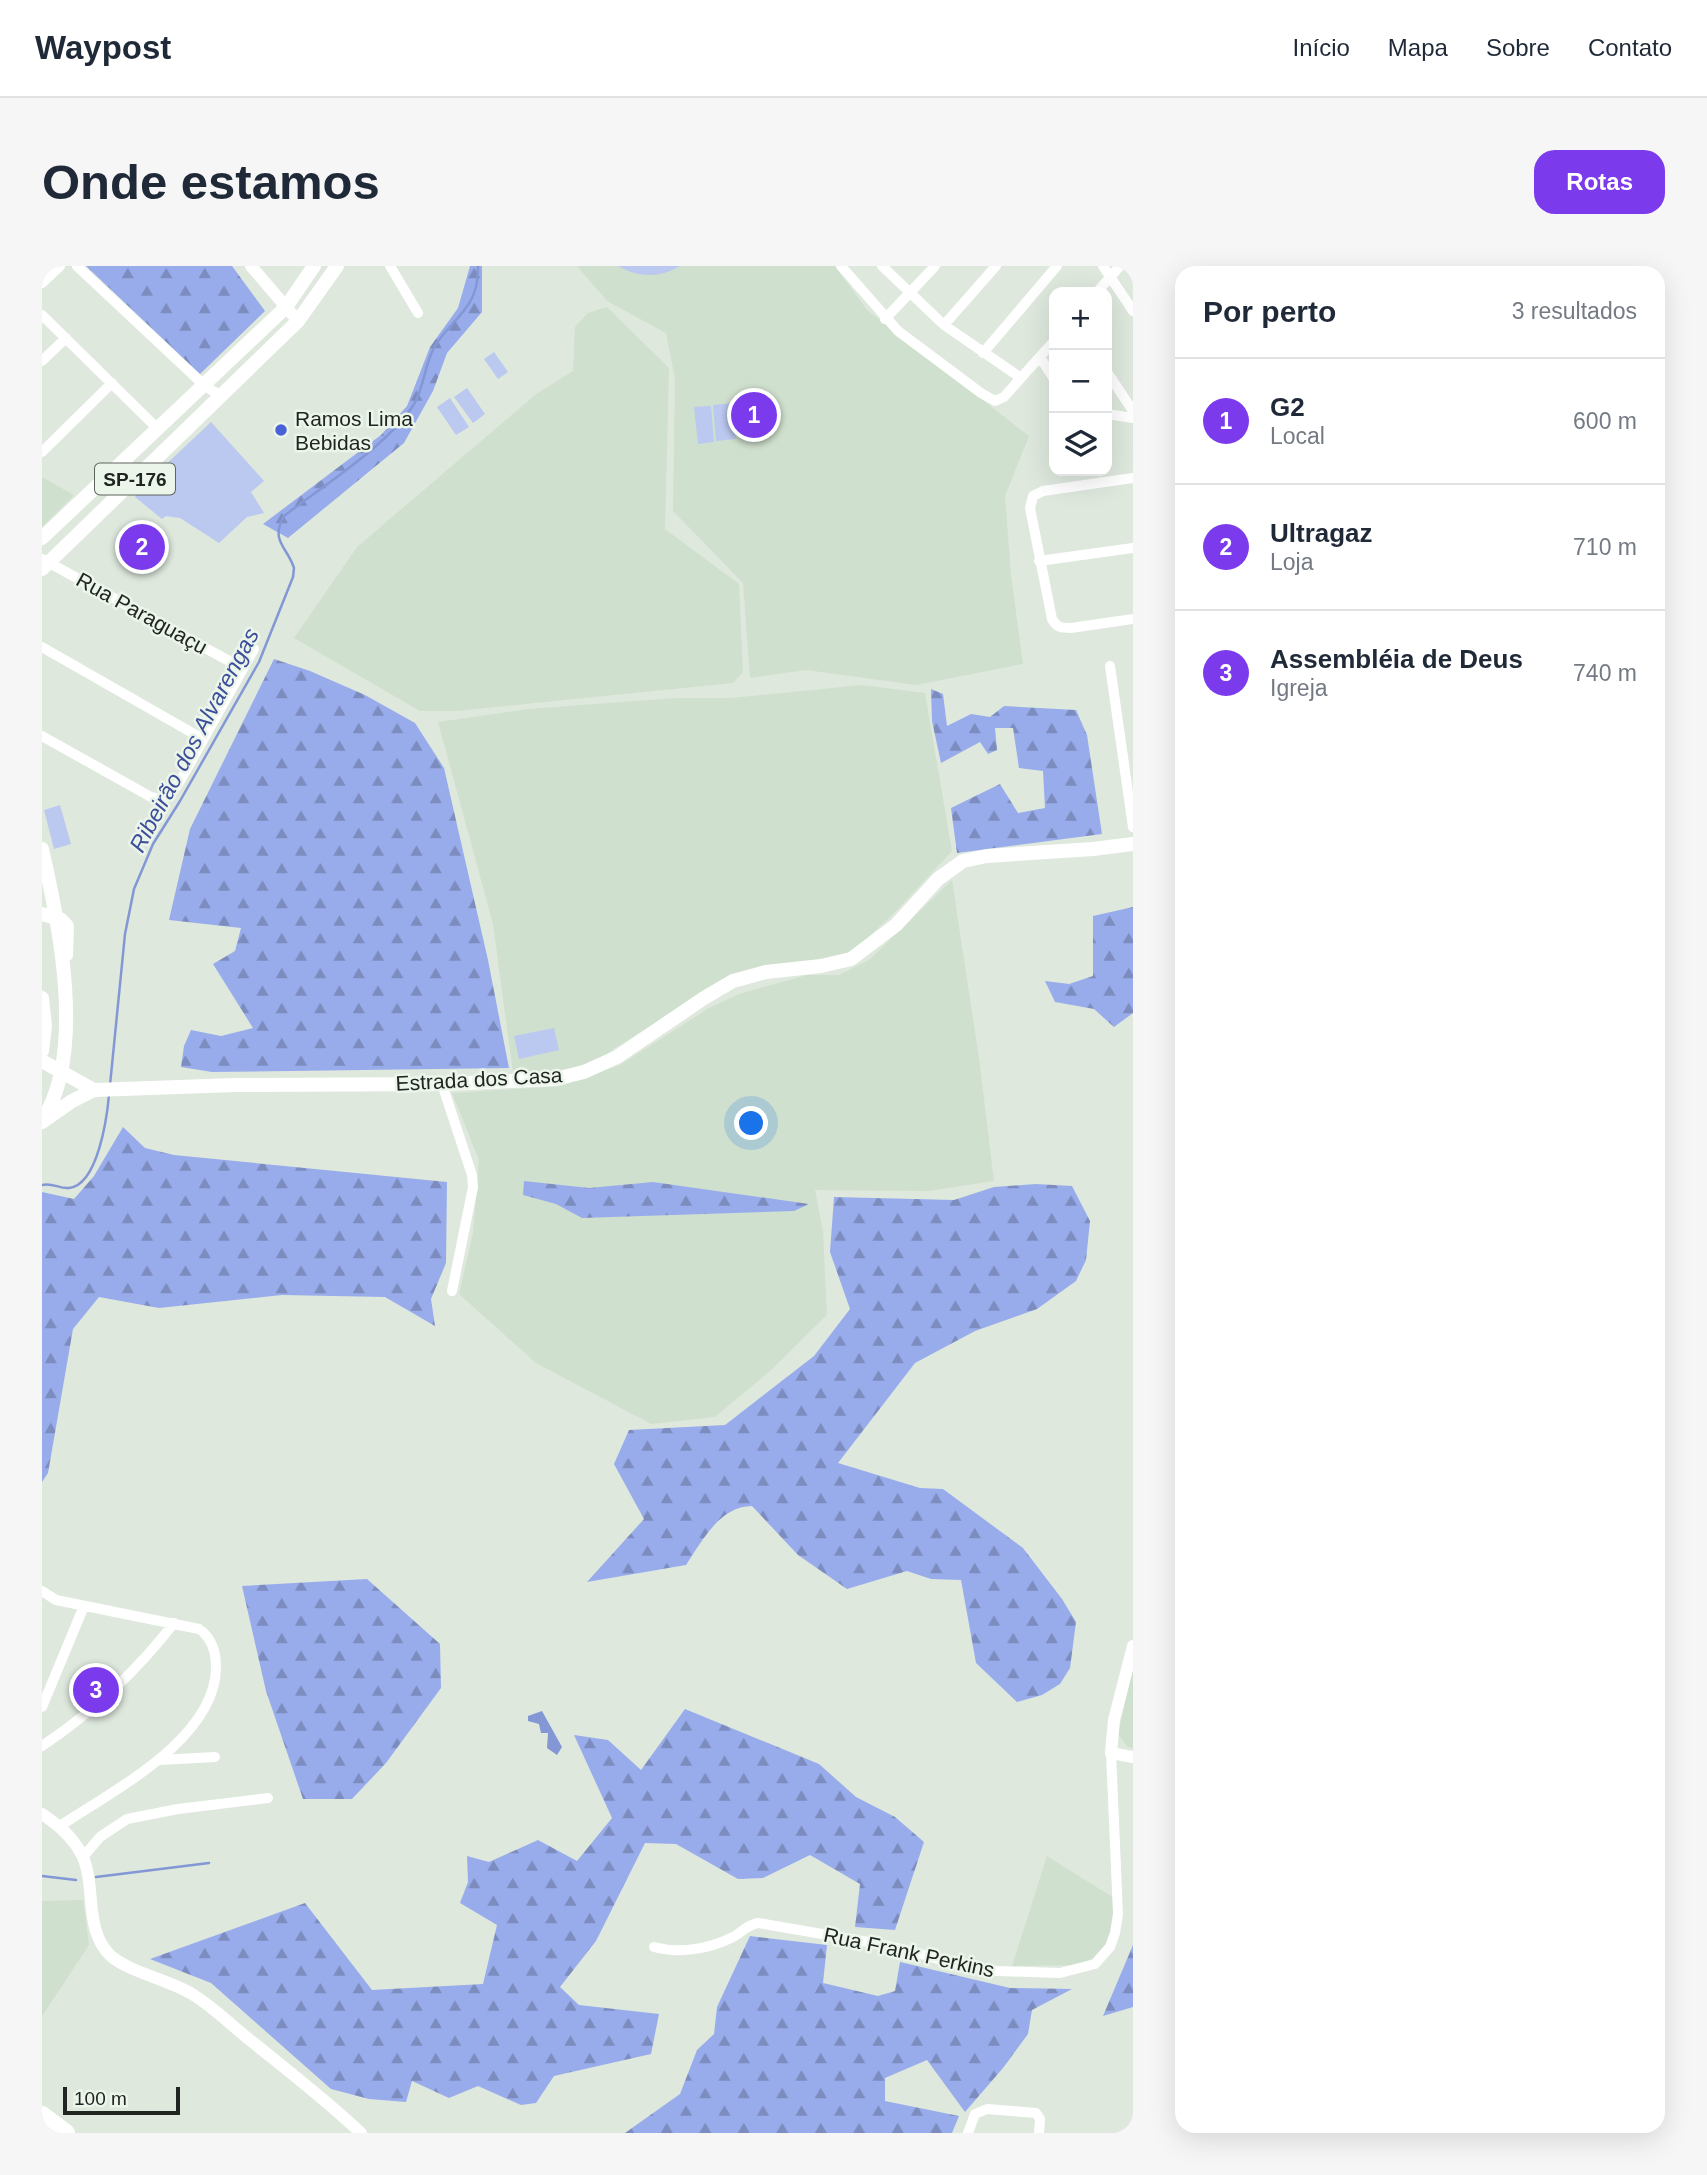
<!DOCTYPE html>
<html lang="pt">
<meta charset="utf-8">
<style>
:root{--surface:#fff;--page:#f6f6f7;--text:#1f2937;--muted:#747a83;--line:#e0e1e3;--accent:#7c3aed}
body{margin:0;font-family:Arial,sans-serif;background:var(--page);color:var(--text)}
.controls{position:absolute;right:21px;top:21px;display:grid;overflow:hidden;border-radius:14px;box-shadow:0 7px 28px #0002}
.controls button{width:63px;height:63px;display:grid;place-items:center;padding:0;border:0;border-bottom:2px solid var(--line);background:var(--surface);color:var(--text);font:35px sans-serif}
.scale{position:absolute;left:21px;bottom:18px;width:117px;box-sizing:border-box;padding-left:7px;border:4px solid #212521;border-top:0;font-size:19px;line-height:24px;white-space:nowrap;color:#212521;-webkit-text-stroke:5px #ebf5ea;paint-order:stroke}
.you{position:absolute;left:710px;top:858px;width:24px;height:24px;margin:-18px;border:5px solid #fff;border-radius:50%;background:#1a73e8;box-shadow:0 0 0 10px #1a73e833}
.badge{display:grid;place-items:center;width:46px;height:46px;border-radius:50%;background:var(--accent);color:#fff;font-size:23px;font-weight:700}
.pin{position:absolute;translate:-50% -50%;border:4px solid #fff;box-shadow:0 2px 7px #0006}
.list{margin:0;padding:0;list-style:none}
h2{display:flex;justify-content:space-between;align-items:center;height:91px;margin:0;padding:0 28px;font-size:30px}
h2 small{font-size:23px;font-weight:400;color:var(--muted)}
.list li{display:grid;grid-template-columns:46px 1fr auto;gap:21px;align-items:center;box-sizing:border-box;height:126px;padding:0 28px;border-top:2px solid var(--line)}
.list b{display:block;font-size:26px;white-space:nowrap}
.list p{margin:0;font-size:23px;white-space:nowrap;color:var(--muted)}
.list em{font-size:23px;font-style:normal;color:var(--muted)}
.icon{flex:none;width:38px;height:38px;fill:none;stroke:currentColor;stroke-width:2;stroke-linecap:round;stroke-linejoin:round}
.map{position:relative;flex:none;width:1091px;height:1867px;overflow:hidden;border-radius:21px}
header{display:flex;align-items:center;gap:42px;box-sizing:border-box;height:98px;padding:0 35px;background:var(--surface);border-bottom:2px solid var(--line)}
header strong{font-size:33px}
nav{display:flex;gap:38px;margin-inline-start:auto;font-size:24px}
.intro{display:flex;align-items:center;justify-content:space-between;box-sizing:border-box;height:168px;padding:0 42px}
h1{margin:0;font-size:49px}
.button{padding:18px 32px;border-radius:21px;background:var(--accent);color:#fff;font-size:24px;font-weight:700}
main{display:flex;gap:42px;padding:0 42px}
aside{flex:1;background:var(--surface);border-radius:21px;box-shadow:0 7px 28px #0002}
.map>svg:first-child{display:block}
.built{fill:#d0e0ce}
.green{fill:#bbc8ef}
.forest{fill:url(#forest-firs)}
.water{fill:#8397d5}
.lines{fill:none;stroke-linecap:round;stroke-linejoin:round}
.stream{stroke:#8397d5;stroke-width:2.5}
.minor{stroke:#fff;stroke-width:10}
.tertiary{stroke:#fff;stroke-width:12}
.primary{stroke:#fff;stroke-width:14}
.motorway{stroke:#fff;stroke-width:18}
.poi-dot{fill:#4a62d7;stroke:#ebf5ea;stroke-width:2.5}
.labels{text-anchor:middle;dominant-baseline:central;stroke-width:5;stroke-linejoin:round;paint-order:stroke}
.shield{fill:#ebf5ea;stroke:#5e635d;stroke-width:2}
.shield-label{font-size:19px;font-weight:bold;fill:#212521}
.poi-label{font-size:21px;fill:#212521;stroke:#ebf5ea;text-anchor:start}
.street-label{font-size:21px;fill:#212521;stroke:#ebf5ea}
.water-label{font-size:23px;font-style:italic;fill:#3d4f9b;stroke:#ebf5ea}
</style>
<header>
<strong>Waypost</strong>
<nav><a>Início</a><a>Mapa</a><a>Sobre</a><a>Contato</a></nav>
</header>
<div class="intro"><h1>Onde estamos</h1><a class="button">Rotas</a></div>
<main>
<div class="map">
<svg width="1091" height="1867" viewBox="0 0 1091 1867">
<defs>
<pattern id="forest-firs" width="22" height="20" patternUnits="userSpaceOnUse" patternTransform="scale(1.75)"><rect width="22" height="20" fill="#98acec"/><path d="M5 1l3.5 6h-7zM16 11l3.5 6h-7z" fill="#7c8cbf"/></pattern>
</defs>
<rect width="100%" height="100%" fill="#dee8dd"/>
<path class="built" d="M535,0H793L825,44L987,170L963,230L969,309L981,398L874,419L764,404L708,412L701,317L631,245L633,113L624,67L565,35Z
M565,41L627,102L623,263L697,318L701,406L691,417L415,445H378L252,372L315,281L493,129L531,105L533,61L546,47Z
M0,211L32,229L0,261Z
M820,419L883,427L910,585L857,642L807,690L690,709L573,782L559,793L520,805L471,807L451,658L396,456L487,443L633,432H689Z
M910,614L937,792L952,915L887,925L773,924L781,965L785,1049L727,1106L673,1151L609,1158L494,1097L417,1028L431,967L437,894L410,827L519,820L578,799L667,742L697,728L765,709H797L827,694Z
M1091,1398V1482L1086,1481L1076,1469Z
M1005,1590L1072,1632V1659L1066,1675L1051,1692L1036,1699L970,1700Z
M41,1634L47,1679L0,1750V1635Z"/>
<path class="green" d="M576,0H638C618,12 597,12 576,0Z
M452,86L466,106L456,113L442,93Z
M425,122L443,148L431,157L412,131Z
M408,132L427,161L414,169L395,141Z
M690,137L694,173L674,175L671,139Z
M669,140L672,176L656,178L652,141Z
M169,156L222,215L209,226L222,247L205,251L177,277L138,252L124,250L120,253L93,231L101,220Z
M18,539L29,578L12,583L2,544Z
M512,762L517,784L477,793L472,770Z"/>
<path class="forest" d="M44,0H190L223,45L158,108Z
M428,0H440V46L405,87L391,125L362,177L246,272L221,258L339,169L365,140L388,81L416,42Z
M232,393L268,405L323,429L373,457L402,502L446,694L467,802L170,806L139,801L142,780L149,764L179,770L211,762L171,698L193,685L199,662L127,654L148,563Z
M889,423L901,428L905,460L929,448L948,451L962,440L1034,444L1045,469L1060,568L915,587L909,542L958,518L976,547L1003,542L1001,505L977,502L971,462H953L955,484L946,488L938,476L899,497L890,455Z
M1091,641V747L1072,761L1052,743L1013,736L1003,715L1027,718L1051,710V650Z
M81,861L103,882L132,889L405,916L404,997L389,1033L393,1060L343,1031L240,1029L117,1042L57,1031L31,1063L6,1207L0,1216V926L32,933L52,910Z
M482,915L547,922L611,916L767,938L752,945L540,952L514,938L481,929Z
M994,918L1030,920L1048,955L1044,994L1034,1015L995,1043L933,1065L873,1097L796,1197L878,1222L901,1223L981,1282L1020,1333L1034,1356L1028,1402L1018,1418L1000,1429L975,1436L934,1397L919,1314L889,1313L865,1305L805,1323L756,1289L710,1240C678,1240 660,1275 644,1299L545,1316L602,1253L572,1198L587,1164L683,1159L772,1090L808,1043L788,986L792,931L912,934L952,921Z
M325,1313L398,1378L399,1422L344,1497L310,1533H261L224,1425L200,1320Z
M643,1443L777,1498L814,1531L853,1551L882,1576L853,1664L813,1661L818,1618L768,1589L721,1612L696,1613L634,1578L603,1577L554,1675L518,1721L537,1739L617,1748L609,1788L512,1810L494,1837L479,1839L436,1820L407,1832L370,1815L364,1836L327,1833L289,1823L169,1717L108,1693L263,1637L330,1724L441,1718L455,1659L418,1637L426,1616L425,1590L447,1596L496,1574L535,1595L570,1552L532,1469L566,1474L599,1504Z
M708,1670L785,1679L781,1717L836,1730L853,1725L858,1696L968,1722L1030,1723L990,1744L986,1768L961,1802L923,1846L885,1794L843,1812V1835L917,1850L910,1867H583L638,1828L655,1784L672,1768L675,1741Z
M1091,1679V1741L1061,1750Z"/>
<path class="water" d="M500,1445L520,1481L515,1489L505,1482L506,1467H499L497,1458L486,1455V1450Z"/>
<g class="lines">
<path class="stream" d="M68,819L83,668L92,623L111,578L138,535L217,396L251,311L252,302C245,280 228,276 242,250C278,222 349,177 372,138C383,120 382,97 394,78C414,49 437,41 436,0
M0,919C10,916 17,923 27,922C56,919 65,851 67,829
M0,1610L34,1614
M54,1611L167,1597"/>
<path class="minor" d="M35,0L163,120L179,130
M348,0L376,47
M799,0L856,65L939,127L953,135L962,131L1012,75
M840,0L902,59L979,112
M1061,0L1091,45
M0,17L18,0
M1055,26L1078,0
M0,49L116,163
M843,53L893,0
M902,59L954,0
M941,87L1015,0
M998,91L1012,113
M0,95L24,72
M1065,106L1091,145
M1065,148L1091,152
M0,186L70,117
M1091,212L1001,225L991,230L988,242L1010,353C1015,362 1020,362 1029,362L1091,353
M0,293L200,402
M997,295L1091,282
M0,381L161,473
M1068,400L1091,561
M0,470L109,531C125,536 130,527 138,515L212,383
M400,818L430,909L431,921L410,1025
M0,1325L14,1334L157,1363C170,1372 174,1386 174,1401C174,1473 70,1525 18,1560
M0,1441L42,1340
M0,1480C51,1446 94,1406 132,1357
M117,1494L173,1491
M41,1591L58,1571L85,1553L136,1543L226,1532
M612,1681C638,1688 667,1683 691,1671C700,1666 705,1659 716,1657L832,1677L872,1686L920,1700L955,1705L1018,1707L1053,1698L1068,1681L1073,1667L1076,1648L1069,1487
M926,1867L933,1848L945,1843L994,1847L998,1853L997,1867"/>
<path class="tertiary" d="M209,0L256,55
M1091,1380L1072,1454L1069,1487L1091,1491
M0,1548C16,1559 31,1571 40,1589C55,1621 41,1664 69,1690C87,1706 128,1714 150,1728C173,1742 192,1762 213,1778C249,1807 285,1835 319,1867"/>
<path class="primary" d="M0,272L244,41L272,0
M0,303L256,55L295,0
M0,583C17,657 44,786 1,853
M0,648L18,653L25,660L24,689
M0,732L3,760L0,785
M0,795L52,824
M0,856L30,835L52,824L194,819L400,818L513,813L542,806L575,791L662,732L691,715L724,706L779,700L809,693L854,659L896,613L921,595L945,590L1051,583L1091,578"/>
<path class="motorway" d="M0,1849L24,1867"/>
</g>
<circle class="poi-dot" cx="239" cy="164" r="7"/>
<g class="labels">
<rect class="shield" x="53" y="197.5" width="80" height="31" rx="5"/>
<g class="shield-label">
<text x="93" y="213">SP-176</text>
</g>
<g class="poi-label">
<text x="253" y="152">Ramos Lima<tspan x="253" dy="24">Bebidas</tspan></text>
</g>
<g class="street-label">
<text transform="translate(100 347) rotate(29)">Rua Paraguaçu</text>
<text transform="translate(437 813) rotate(-3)">Estrada dos Casa</text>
<text transform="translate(867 1686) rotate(12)">Rua Frank Perkins</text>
</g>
<g class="water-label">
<text transform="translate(152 474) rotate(-62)">Ribeirão dos Alvarengas</text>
</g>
</g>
</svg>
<div class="controls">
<button>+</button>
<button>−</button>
<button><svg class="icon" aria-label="layers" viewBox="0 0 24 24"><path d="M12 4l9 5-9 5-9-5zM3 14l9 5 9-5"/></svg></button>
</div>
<div class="scale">100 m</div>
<div class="you"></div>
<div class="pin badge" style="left:712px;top:149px">1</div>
<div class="pin badge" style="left:100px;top:281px">2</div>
<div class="pin badge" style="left:54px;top:1424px">3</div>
</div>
<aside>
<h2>Por perto<small>3 resultados</small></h2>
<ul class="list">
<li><span class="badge">1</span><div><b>G2</b><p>Local</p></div><em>600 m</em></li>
<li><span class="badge">2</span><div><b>Ultragaz</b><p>Loja</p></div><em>710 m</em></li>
<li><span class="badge">3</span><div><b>Assembléia de Deus</b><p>Igreja</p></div><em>740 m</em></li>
</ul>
</aside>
</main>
